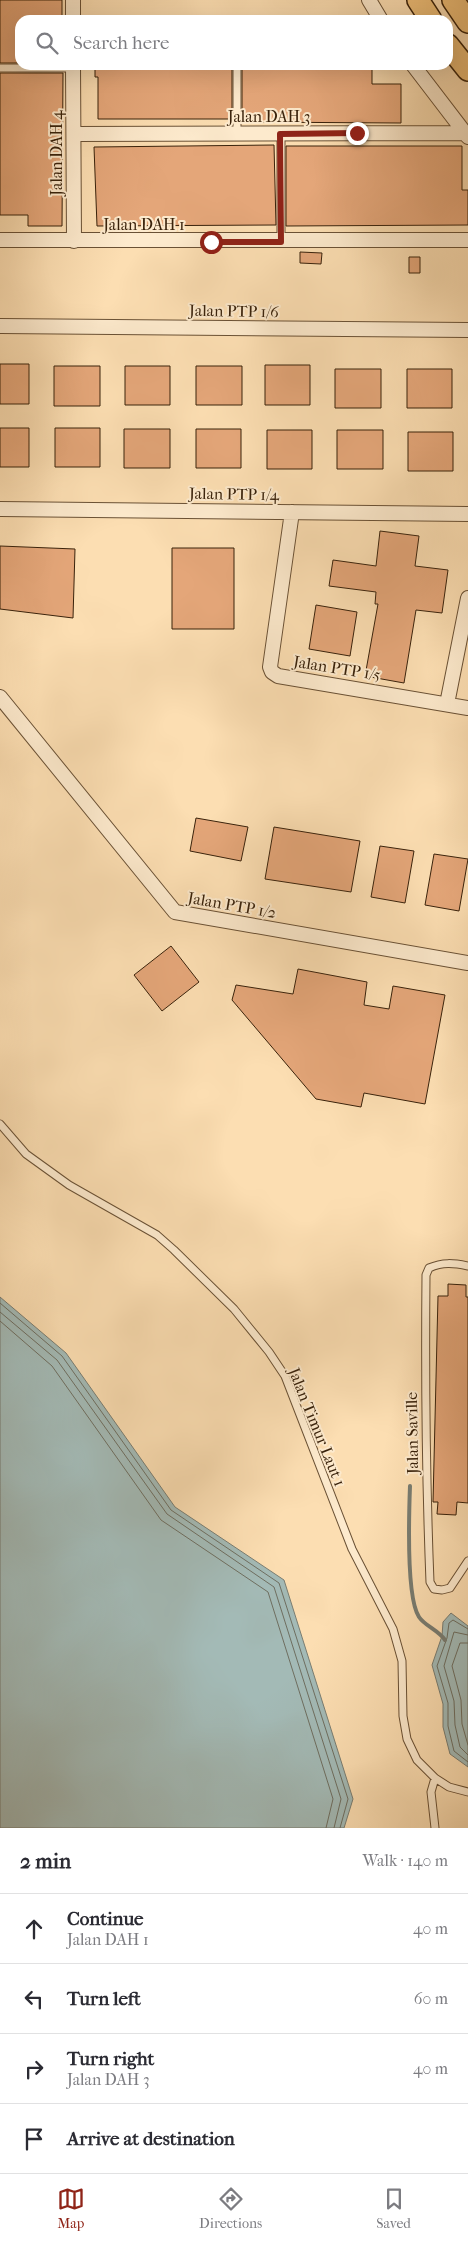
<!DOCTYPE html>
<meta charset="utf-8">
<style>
:root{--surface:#fff;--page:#f7f7f7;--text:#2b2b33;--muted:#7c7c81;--line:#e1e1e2;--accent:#8f2418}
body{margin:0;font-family:"IM FELL French Canon",serif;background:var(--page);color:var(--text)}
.stop{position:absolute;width:15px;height:15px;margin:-11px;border:4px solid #8f2418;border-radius:50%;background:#fff}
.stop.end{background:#8f2418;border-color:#fff;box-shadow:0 1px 5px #0008}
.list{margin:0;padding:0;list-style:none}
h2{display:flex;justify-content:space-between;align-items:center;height:65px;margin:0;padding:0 20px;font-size:21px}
h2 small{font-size:16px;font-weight:400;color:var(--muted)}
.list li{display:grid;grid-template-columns:32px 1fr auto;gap:15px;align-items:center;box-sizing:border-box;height:70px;padding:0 20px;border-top:1px solid var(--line)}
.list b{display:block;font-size:19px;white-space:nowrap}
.list p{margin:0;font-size:16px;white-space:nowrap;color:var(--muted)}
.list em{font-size:16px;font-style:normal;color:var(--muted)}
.icon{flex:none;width:28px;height:28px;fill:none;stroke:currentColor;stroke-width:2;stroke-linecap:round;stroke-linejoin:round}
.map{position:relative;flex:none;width:468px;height:1828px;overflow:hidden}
.search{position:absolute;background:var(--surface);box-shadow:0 5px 20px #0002;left:15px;right:15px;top:15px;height:55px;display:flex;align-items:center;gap:12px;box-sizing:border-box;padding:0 18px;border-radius:15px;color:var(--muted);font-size:19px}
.sheet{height:345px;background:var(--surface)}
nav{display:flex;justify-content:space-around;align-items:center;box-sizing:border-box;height:70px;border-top:1px solid var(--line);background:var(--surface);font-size:14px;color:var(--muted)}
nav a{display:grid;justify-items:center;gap:2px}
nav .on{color:var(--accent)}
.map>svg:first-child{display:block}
.water{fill:#a3bab6;stroke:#797d72}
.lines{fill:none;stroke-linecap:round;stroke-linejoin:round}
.shore{stroke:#6e6e60;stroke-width:1}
.stream{stroke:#797d72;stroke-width:4}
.building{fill:#e4a679;stroke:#39220b}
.lane-casing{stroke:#6a5135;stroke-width:9}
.street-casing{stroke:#6a5135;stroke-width:16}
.primary-casing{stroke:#39220b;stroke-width:24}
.lane{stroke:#fdeacd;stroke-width:7}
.street{stroke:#fdeacd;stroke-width:14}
.primary{stroke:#eebf79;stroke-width:21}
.route{stroke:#8f2418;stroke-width:6}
.labels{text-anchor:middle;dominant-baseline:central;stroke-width:4;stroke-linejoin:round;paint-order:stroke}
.street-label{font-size:16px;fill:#39220b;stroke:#fdeacd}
</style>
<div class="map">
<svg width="468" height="1828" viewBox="0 0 468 1828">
<rect width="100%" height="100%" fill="#fcdeb2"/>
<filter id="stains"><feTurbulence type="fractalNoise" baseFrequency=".004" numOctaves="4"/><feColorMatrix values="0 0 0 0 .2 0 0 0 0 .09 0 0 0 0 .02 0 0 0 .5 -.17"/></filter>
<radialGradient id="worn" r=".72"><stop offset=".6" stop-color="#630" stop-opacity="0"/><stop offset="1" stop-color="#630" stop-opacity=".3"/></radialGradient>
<path class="water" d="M0,1297L66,1353L175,1507L284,1580L353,1799L344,1828H0Z
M451,1613L468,1626V1767L450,1754L443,1727V1704L432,1665L442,1636L443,1622Z"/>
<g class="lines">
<path class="shore" d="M0,1303L62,1356L171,1510L279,1583L348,1799L340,1828
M0,1312L57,1360L167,1514L274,1587L341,1799L334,1828
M0,1321L52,1366L161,1520L268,1592L333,1799L326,1828
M468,1629L453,1620L449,1623L447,1638L437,1666L448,1703V1726L454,1751L468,1762
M468,1635L454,1632L444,1666L454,1701L455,1725L460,1747L468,1755
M468,1643H460L452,1666L461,1700L462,1724L468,1745"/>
<path class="stream" d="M410,1486C409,1513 406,1597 419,1617C425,1626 438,1630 445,1640"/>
</g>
<path class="building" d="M0,0H62V20H20V63H0Z
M95,65H232V119H98V77H95Z
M242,65H372V84H401V123L242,122Z
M0,73H63L62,226H28V215H0Z
M274,145L276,225L97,226L94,147Z
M286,146H462V190H468V225L286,226Z
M300,252L322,253L321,264L300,263Z
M409,257H420V273H409Z
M0,364H29V404H0Z
M265,365H310V405H265Z
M54,366H100V406H54Z
M125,366H170V405H125Z
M196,366H242V405H196Z
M335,369H381V408H335Z
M407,369H452V408H407Z
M0,428H29V467H0Z
M55,428H100V467H55Z
M124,429H170V468H124Z
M196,429H241V468H196Z
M267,430H312V469H267Z
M337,430H383V469H337Z
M408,432H453V471H408Z
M380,531L419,536L415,566L448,570L442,613L416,610L404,683L365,676L378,604H375L376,592L329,586L333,560L376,566Z
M0,546L75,549L73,618L0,609Z
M172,548H234V629H172Z
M316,605L357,612L350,656L309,649Z
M196,818L248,827L241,861L190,851Z
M274,827L360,841L351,892L265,879Z
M380,846L414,851L405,903L371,897Z
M434,854L468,859L459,911L425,905Z
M171,946L199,982L162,1011L134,975Z
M298,969L367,982L364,1005L389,1009L393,986L445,995L425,1104L364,1093L361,1107L316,1099L232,1000L236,985L293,994Z
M448,1284L466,1285V1297H468V1503L457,1502L456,1515L437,1514L438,1502H433L438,1296H448Z"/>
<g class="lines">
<defs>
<path id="lane" d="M237,65V134
M0,68H73
M281,134V241
M0,1124L26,1154L69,1185L157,1235L174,1250L234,1309L269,1352L285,1376L352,1549L393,1629L402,1661L403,1716L407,1739L417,1760L435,1778L449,1787L468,1792
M468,1266C453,1263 443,1262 429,1268L426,1275C425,1378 426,1480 430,1582L434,1589L442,1590L450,1588L468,1561
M435,1828L431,1792L435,1778"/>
<path id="street" d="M73,0V20
M369,0L381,20
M73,65L74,241
M413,65L468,137
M74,134L465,133
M0,240H468
M0,326L468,330
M0,509L468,514
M292,512L270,667L272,672L278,676L468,708
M0,697L175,912L468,963
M447,704L468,598"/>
<path id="primary" d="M418,0L431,20
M453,0L468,22
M448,45L468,70"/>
</defs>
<use href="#lane" class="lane-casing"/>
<use href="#street" class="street-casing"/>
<use href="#primary" class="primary-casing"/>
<use href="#lane" class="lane"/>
<use href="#street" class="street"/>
<use href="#primary" class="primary"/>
</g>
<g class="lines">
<path class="route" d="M211,242H281L280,134L357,133"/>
</g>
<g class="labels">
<g class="street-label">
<text x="269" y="116">Jalan DAH 3</text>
<text transform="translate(56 153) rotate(-90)">Jalan DAH 4</text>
<text x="144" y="224">Jalan DAH 1</text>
<text transform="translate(234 311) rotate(1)">Jalan PTP 1/6</text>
<text transform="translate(234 494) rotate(1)">Jalan PTP 1/4</text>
<text transform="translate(337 668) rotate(9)">Jalan PTP 1/5</text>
<text transform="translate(232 905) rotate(10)">Jalan PTP 1/2</text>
<text transform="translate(317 1427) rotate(68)">Jalan Timur Laut 1</text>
<text transform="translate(412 1433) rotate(-91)">Jalan Saville</text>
</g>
</g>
<rect width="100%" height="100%" filter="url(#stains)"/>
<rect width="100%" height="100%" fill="url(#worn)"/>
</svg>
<div class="stop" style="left:211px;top:242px"></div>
<div class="stop end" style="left:357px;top:133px"></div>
<div class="search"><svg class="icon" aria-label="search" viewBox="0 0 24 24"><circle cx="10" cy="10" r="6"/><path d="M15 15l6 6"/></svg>Search here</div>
</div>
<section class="sheet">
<h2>2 min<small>Walk · 140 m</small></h2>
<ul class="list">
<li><svg class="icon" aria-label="ahead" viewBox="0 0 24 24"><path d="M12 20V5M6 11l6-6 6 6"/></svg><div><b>Continue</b><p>Jalan DAH 1</p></div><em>40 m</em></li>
<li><svg class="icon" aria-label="left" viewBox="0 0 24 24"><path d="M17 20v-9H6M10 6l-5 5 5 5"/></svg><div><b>Turn left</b></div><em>60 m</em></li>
<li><svg class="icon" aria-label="right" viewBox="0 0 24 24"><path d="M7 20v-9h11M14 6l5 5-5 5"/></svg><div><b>Turn right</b><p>Jalan DAH 3</p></div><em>40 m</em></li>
<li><svg class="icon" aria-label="arrive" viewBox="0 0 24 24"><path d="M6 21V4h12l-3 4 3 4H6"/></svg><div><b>Arrive at destination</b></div></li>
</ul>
</section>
<nav>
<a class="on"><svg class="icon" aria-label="map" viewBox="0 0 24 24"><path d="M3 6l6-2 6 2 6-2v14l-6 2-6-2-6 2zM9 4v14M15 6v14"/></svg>Map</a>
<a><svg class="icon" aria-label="directions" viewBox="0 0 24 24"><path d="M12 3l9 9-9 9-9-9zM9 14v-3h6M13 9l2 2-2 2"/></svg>Directions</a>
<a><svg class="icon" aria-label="saved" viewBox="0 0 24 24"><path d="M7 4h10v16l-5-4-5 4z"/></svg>Saved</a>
</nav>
